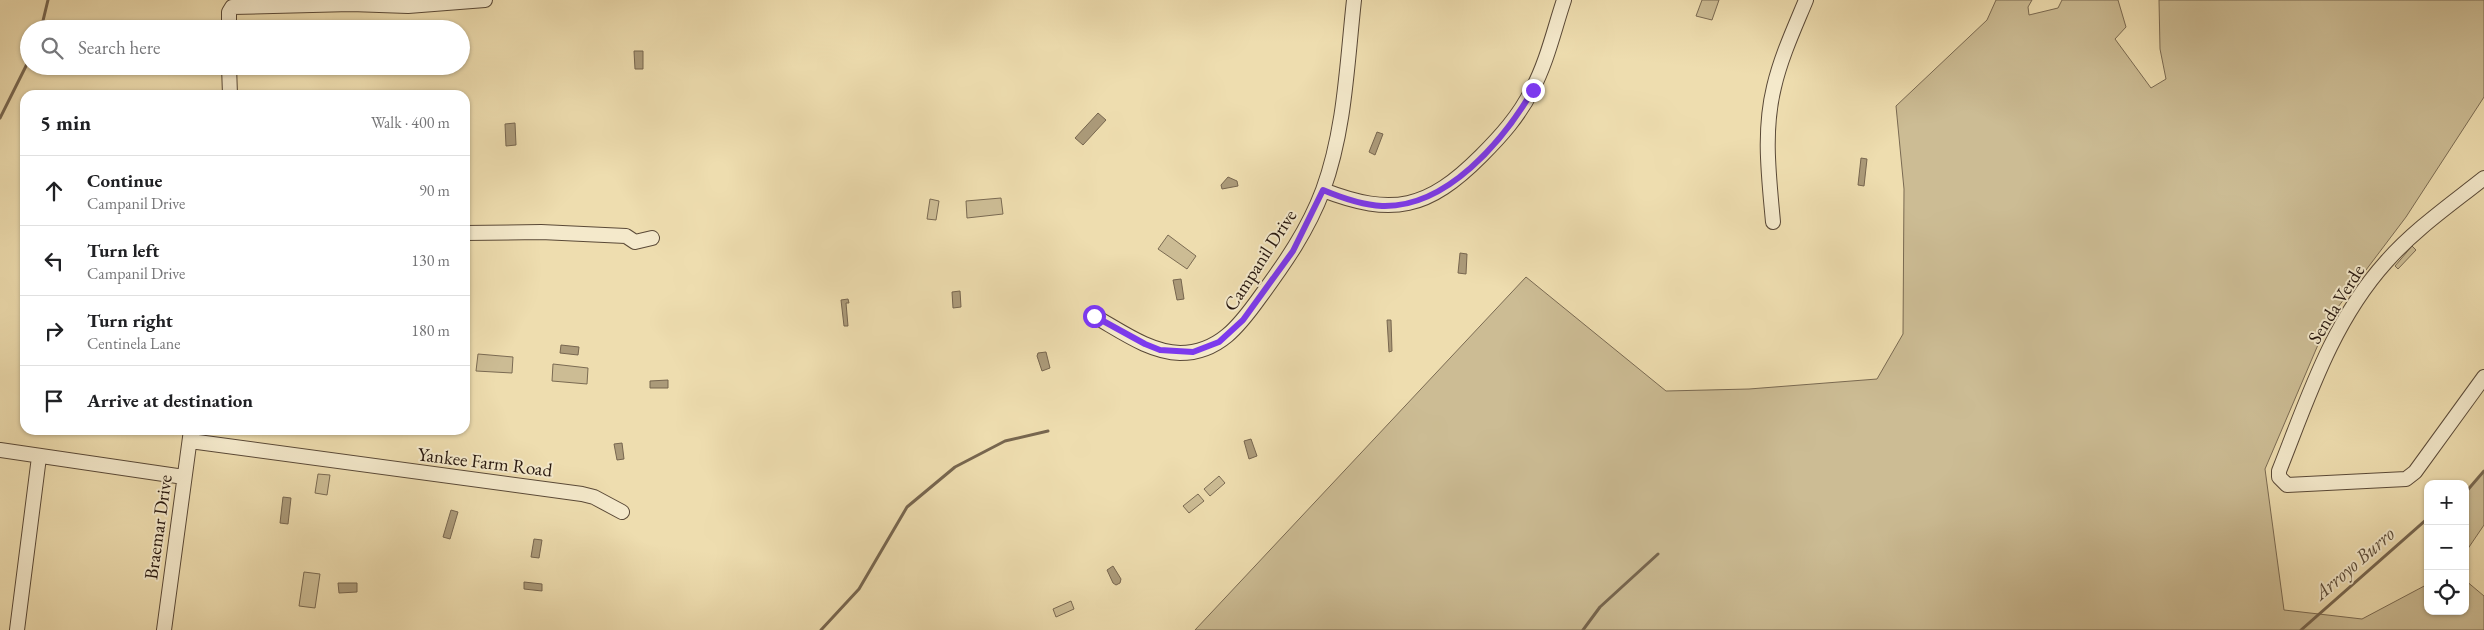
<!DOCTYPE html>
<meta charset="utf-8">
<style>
:root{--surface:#fff;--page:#f6f6f6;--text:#202124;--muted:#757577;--line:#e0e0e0}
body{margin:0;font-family:"EB Garamond",serif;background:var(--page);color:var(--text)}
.controls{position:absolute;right:15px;bottom:15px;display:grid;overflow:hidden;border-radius:10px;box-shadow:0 1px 4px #0004}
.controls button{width:45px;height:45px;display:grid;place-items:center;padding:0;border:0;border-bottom:1px solid var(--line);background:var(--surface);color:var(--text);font:25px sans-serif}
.stop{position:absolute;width:15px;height:15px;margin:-11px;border:4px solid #7c3aed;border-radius:50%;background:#fff}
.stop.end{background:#7c3aed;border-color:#fff;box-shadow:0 1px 5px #0008}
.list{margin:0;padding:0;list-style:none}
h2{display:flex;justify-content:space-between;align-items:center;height:65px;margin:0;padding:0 20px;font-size:21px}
h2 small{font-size:16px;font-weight:400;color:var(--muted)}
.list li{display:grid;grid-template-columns:32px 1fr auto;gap:15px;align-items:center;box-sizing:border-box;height:70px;padding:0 20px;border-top:1px solid var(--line)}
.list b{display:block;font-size:19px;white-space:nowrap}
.list p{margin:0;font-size:16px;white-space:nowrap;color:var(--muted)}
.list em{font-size:16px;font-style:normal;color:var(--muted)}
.icon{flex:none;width:28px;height:28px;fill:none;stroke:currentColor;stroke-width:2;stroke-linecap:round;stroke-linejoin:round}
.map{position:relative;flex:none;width:2484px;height:630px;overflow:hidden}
.search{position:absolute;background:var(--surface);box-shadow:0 1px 4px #0004;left:20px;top:20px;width:450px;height:55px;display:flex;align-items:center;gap:12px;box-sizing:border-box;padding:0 18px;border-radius:28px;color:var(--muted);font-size:19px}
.panel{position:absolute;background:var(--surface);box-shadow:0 1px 4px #0004;left:20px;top:90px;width:450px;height:345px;border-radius:15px}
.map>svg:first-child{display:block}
.green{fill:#ccbc94;stroke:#7a6a52}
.water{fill:#ab9a79;stroke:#77664f}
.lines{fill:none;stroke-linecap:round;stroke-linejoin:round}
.stream{stroke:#77664f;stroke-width:3}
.minor-casing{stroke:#5a4937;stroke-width:16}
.minor{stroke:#f4e9cb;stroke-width:14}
.route{stroke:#7c3aed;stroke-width:6}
.labels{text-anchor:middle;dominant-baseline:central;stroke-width:4;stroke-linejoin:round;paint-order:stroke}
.street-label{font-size:19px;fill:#28180f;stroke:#f4e9cb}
.water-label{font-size:20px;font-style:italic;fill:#5c4c39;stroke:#f4e9cb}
</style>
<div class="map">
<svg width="2484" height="630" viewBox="0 0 2484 630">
<rect width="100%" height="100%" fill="#eeddaf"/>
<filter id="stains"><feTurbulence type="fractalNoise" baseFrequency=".004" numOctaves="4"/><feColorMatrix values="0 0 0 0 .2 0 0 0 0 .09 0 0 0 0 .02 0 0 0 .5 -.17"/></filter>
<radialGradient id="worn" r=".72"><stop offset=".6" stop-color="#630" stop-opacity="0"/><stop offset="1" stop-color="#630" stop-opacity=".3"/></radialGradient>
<path class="green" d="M1702,0H1719L1712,20L1696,16Z
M1996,0H2032L2028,7L2029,15L2058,8L2062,0H2118L2126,27L2115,39L2151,88L2166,79L2160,49L2159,0H2484V97L2406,217L2329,319L2265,469L2284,610L2362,619L2428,584V611H2465V580L2484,596V630H1195L1526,277L1666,391L1749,389L1877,379L1903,334L1904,189L1896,106L1987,20Z
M1001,198L1003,214L967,218L966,201Z
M930,199L939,201L936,220L927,219Z
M1168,235L1196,256L1187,269L1158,249Z
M2412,246L2416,250L2398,269L2395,266Z
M478,354L513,357L512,373L476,371Z
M553,364L588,368L587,384L552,381Z
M2484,471V525L2465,553V493Z
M318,474L330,475L327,495L315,493Z
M1219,476L1225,483L1210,496L1204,489Z
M1198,494L1204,501L1189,513L1183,506Z
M304,572L320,574L315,608L299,606Z
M1071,601L1074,609L1056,617L1053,609Z"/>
<path class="water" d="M634,51H643V69H635Z
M1098,113L1106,120L1083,145L1075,138Z
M515,123L516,145L506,146L505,124Z
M1377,132L1383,134L1375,155L1369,152Z
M1861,158L1867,159L1864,186L1858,185Z
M1228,177L1237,181L1238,186L1222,189L1221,185Z
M1460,253L1467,254L1466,274L1458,273Z
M1181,279L1184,299L1177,300L1173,280Z
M960,291L961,307L953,308L952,292Z
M848,299L849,303H846L848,326H844L841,300Z
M1387,320H1391L1392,351L1389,352Z
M561,345L579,347L578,355L560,353Z
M1046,352L1050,368L1042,371L1037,356L1038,353Z
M668,380V388H650V381Z
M1251,439L1257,456L1249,459L1244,441Z
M622,443L624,459L617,460L614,444Z
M283,497L291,498L288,524L280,523Z
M451,510L458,512L450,539L443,537Z
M534,539L542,540L539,558L531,557Z
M1113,566L1121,579L1120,583L1116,585L1113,583L1107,570Z
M524,582L542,584V591L524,589Z
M338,583H357V592L339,593Z"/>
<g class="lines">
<path class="stream" d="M41,29L48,0
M0,118L29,60
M2465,493L2484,471
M821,630L859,589L907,507L955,467L1005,441L1048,431
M1583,630L1600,607L1658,554
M2301,630L2428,518"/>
<defs>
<path id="minor" d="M229,29V12L232,7L351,4L408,6L485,0
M229,66L230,95
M2484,178C2450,205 2414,230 2386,262C2332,322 2308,398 2279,471V477L2287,485L2406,479L2415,472L2484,377
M1323,190C1393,217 1428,209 1481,156C1501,136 1519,116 1532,90C1547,62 1554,30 1564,0
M1773,222C1769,177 1763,132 1774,87C1781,57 1794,29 1806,0
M465,233L541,232L626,236L635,242L652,238
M1094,316C1121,331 1149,352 1180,353C1219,353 1240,325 1260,297C1285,263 1308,230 1323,190C1345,130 1347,63 1354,0
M190,441L582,494L594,497L622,512
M0,450L184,477
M17,630L39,457
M164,630L191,430"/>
</defs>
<use href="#minor" class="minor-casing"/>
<use href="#minor" class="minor"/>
</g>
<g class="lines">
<path class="route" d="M1094,316L1145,344L1160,350L1193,352L1219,342L1243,320L1293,251L1323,190C1342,198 1361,205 1382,206C1447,208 1503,141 1533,90"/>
</g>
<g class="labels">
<g class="street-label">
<text transform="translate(1260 260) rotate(-57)">Campanil Drive</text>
<text transform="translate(2336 304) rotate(-58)">Senda Verde</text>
<text transform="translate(485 462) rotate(7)">Yankee Farm Road</text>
<text transform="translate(158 527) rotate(-82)">Braemar Drive</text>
</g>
<g class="water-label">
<text transform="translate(2354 563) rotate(-41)">Arroyo Burro</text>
</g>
</g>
<rect width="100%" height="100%" filter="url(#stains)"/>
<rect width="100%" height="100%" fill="url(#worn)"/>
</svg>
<div class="controls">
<button>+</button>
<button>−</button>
<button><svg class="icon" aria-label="locate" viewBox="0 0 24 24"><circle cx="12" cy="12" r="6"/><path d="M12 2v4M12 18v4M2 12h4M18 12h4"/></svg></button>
</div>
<div class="stop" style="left:1094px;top:316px"></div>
<div class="stop end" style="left:1533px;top:90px"></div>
<div class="search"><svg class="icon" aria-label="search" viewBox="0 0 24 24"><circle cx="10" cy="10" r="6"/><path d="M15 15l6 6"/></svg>Search here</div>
<section class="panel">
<h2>5 min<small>Walk · 400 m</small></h2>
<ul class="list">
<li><svg class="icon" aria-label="ahead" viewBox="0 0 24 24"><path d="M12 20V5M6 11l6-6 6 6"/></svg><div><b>Continue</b><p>Campanil Drive</p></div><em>90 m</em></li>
<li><svg class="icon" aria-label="left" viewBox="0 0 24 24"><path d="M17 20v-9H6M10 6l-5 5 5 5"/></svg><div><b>Turn left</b><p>Campanil Drive</p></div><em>130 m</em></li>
<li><svg class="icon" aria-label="right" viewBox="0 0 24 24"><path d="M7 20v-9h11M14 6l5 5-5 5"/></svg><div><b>Turn right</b><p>Centinela Lane</p></div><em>180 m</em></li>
<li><svg class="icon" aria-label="arrive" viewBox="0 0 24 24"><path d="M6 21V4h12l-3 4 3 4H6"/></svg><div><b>Arrive at destination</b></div></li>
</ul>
</section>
</div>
